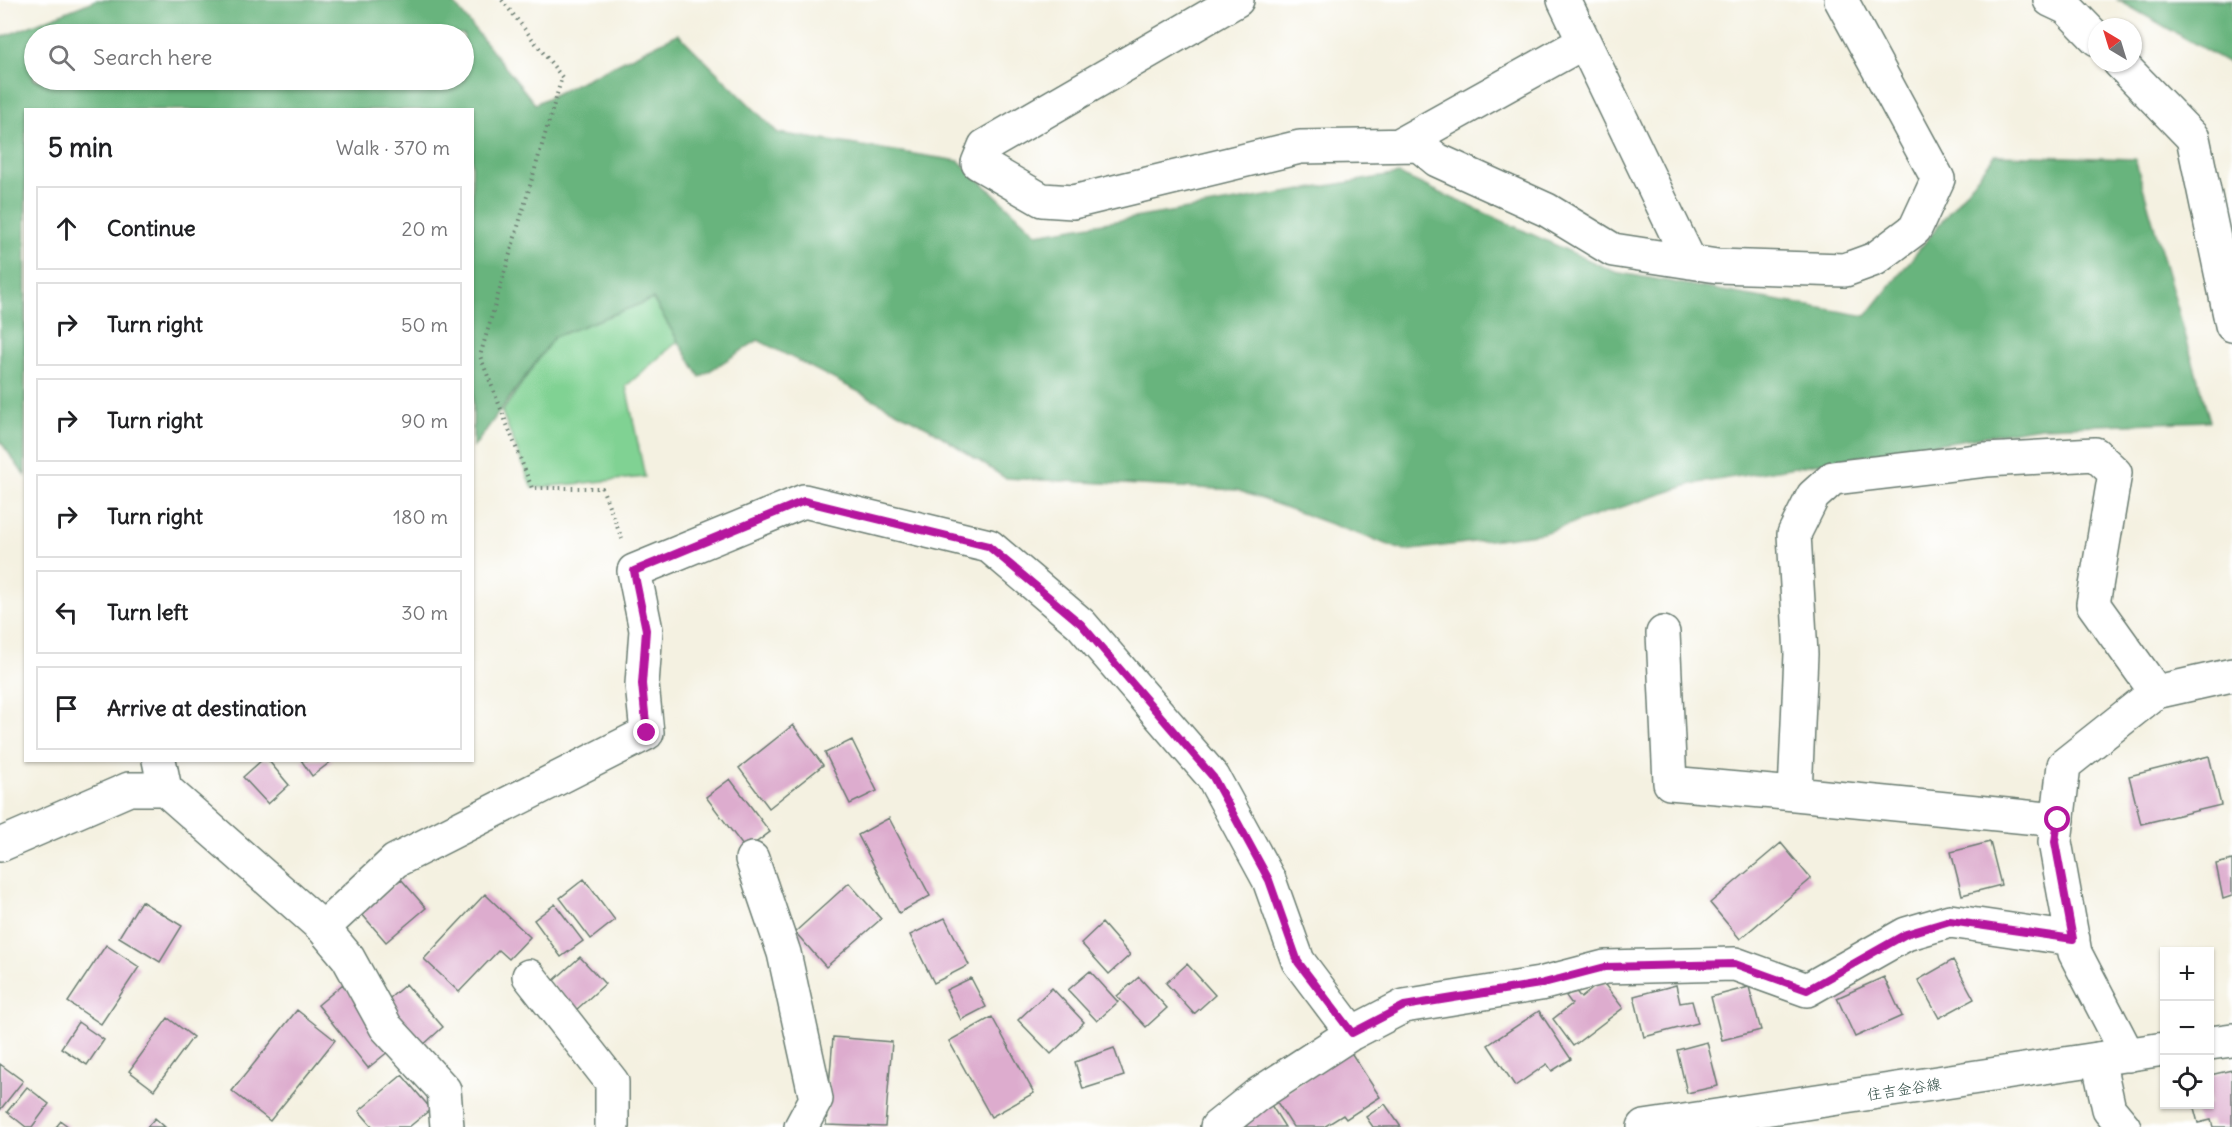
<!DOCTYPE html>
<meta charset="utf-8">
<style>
:root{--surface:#fff;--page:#f6f6f6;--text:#202124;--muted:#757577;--line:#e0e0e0}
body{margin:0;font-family:Delius,"Klee One",sans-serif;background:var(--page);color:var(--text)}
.controls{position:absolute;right:18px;bottom:18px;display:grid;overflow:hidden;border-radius:0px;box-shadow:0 2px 4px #0004}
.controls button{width:54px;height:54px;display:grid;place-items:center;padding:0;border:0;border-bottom:2px solid var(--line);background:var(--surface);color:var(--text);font:30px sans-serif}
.compass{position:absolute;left:2088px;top:18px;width:54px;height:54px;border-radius:50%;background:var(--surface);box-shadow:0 2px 4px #0004;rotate:322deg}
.stop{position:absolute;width:18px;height:18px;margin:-14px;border:4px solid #b5179e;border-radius:50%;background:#fff}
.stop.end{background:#b5179e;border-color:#fff;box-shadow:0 2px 6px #0008}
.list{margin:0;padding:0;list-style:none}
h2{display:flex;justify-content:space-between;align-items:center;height:78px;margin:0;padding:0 24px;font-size:26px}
h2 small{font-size:20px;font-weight:400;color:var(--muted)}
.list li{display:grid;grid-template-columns:39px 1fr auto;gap:18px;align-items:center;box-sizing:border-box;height:84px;margin:0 12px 12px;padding:0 12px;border:2px solid var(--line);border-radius:0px}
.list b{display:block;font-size:22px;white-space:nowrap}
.list em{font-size:20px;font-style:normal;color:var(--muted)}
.icon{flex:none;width:33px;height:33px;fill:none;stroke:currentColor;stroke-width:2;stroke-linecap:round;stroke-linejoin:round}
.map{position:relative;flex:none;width:2232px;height:1127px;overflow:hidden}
.search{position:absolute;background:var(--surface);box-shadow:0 2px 4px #0004;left:24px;top:24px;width:450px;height:66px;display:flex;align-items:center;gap:15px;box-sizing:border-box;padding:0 21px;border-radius:33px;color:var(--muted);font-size:22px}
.panel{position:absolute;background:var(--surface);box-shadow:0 2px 4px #0004;left:24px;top:108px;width:450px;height:654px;border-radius:0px}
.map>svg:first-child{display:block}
.green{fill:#80d293;stroke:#508864;stroke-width:1.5}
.forest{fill:#68b47d;stroke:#447858;stroke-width:1.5;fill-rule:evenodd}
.building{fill:#ddacce}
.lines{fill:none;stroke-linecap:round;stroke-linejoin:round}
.street-casing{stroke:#6a7c71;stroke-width:36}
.secondary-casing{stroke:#6a7c71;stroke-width:36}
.path{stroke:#6a7c71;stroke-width:4;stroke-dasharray:1.5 4.5;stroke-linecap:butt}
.street{stroke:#fff;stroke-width:33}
.secondary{stroke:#fff;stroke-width:33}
.route{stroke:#b5179e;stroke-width:8}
.labels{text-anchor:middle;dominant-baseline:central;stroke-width:4.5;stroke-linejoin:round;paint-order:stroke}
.street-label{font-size:15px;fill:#1f3d34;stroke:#fff}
</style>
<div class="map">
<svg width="2232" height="1127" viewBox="0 0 2232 1127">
<rect width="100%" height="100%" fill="#fff"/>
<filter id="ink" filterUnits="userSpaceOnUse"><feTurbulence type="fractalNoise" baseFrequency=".0167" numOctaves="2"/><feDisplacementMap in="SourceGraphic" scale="12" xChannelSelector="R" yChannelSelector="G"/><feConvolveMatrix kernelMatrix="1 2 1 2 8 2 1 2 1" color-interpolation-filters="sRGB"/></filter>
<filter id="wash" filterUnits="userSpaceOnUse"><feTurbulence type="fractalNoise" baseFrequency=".008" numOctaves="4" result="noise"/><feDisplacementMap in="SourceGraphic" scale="24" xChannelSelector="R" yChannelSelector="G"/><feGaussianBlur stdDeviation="1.35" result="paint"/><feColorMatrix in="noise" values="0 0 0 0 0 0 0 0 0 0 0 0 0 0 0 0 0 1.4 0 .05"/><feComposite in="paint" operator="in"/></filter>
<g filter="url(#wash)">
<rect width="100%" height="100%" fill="#f4f1e1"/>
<path class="green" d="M653,299L678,341L626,386L645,477L532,488L502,412L554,337Z"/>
<path class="forest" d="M96,0H451L535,104L678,34L778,133L959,161L1037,234L1399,174L1615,272L1866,316L1995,155L2135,159L2210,421L2041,427L1692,484L1543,533L1405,551L1237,490L1005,478L929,428L758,340L700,377L653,299L554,337L473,448L472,110H26L25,476L0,441V38ZM34,34H464V80H34Z
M2118,0H2232V65Z"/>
<g id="blocks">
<path class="building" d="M793,725L823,765L769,808L739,768Z
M852,740L877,791L850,804L825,753Z
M2209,756L2221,805L2141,824L2129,776Z
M262,760H268L289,785L268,804L243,777Z
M301,760H333L312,776Z
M730,779L770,832L746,850L706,797Z
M889,818L930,896L899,913L858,835Z
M1990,842L2001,885L1962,895L1951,852Z
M1781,843L1811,879L1740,939L1710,903Z
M2232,860V896L2223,899L2216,864Z
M401,879L426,908L386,942L361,913Z
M584,879L615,920L591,939L560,898Z
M849,883L881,919L826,967L795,932Z
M485,894L530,937L509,959L499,950L459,992L424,959Z
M141,901L182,926L160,962L119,937Z
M555,904L583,941L561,957L534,920Z
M945,918L969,965L934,983L910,935Z
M1102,923L1130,955L1109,974L1081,943Z
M106,945L139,967L101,1024L68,1002Z
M580,957L605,984L576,1010L551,983Z
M1953,960L1974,999L1939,1018L1918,980Z
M1187,964L1215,995L1194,1014L1166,983Z
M1090,971L1118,1002L1097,1021L1068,990Z
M1139,977L1167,1008L1146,1027L1117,996Z
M1884,977L1902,1016L1855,1037L1837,998Z
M971,978L986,1007L961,1020L946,990Z
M1602,981L1623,1008L1573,1046L1553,1019L1572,1004L1566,996L1575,990L1581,998Z
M343,984L394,1047L368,1068L318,1005Z
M406,984L443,1027L421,1047L383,1004Z
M1676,985L1680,1003L1692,1001L1698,1023L1644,1037L1634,996Z
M1749,987L1761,1030L1722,1040L1711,997Z
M1052,988L1084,1022L1051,1054L1018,1020Z
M297,1010L335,1040L270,1121L232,1091Z
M1539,1011L1571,1059L1552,1071L1547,1064L1515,1086L1488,1045Z
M992,1017L1034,1093L991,1117L949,1041Z
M168,1018L193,1037L154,1090L129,1071Z
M78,1022L104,1040L87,1065L61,1048Z
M833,1037L892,1042L885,1127L826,1125Z
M1707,1042L1718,1086L1687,1093L1677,1050Z
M1114,1048L1124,1076L1083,1089L1075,1062Z
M1350,1051L1380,1097L1346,1119L1343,1115L1324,1127H1293L1275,1099Z
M0,1064L23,1081L0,1110Z
M2232,1070V1127H2213L2211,1120L2198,1123L2193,1104H2210V1075Z
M402,1075L431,1109L409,1127H373L359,1111Z
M27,1087L49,1104L32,1127H26L7,1112Z
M1385,1104L1401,1127H1373L1366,1117Z
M1271,1105L1285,1127H1245L1242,1123Z
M155,1118L165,1127H147Z
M61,1121L69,1127H56Z"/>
</g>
</g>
<g filter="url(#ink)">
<use href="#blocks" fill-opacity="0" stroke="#6a7c71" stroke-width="1.5"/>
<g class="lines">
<defs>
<path id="street" d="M1237,0L985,146L978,163L1042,200L1073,202L1300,147L1419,145L1437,160L1547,210L1613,250L1717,266L1845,270L1875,259L1915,229L1938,179L1841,0
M1564,0L1690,262
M2050,0L2067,8L2097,39
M2120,63L2193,138L2232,325
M1399,145L1584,42
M1663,633L1670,783L1795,794
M159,760L165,789L323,928
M2058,820L1795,794L1801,654L1794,534L1813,496L1833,478L1986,460L2095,454L2115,473L2093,604L2156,692
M0,845L129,789H165
M752,859L784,953L816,1099L801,1127
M529,976L612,1082V1127
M2128,1055L2075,953L2055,842L2064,765L2156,692L2232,675
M2098,1059L2109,1109L2124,1127
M447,1127L444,1090L386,1027L348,958L323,928L395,861L647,733L642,684L646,630L634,571L804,501L989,546L1081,624L1213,777L1269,880L1298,961L1352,1033
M1217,1127L1257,1095L1352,1033L1404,1006L1540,984L1605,967L1735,964L1807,990L1906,934L1950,921L2073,939"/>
<path id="secondary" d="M2210,1043L2232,1040
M1644,1127L2164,1049"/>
</defs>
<use href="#street" class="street-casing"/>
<use href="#secondary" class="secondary-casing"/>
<path class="path" d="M502,0L562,77L480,356L532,488H602L622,539"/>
<use href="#street" class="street"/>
<use href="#secondary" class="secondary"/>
</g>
</g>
<g class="lines" filter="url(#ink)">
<path class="route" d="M647,733L642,684L646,630L634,571L804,501L988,546L1081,624L1213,777L1269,880L1298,962L1352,1033L1404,1006L1540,984L1605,967L1735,964L1807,990L1906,934L1950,921L2073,939L2055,842L2058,820"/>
</g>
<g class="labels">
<g class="street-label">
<text transform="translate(1904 1089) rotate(-9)">住吉金谷線</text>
</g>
</g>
</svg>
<div class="controls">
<button>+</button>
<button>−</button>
<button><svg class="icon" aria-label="locate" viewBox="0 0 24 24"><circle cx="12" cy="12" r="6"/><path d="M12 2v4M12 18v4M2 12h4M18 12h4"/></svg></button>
</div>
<svg class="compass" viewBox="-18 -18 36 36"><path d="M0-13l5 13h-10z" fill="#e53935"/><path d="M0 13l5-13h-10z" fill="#757577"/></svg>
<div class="stop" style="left:2058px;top:820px"></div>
<div class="stop end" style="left:647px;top:733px"></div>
<div class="search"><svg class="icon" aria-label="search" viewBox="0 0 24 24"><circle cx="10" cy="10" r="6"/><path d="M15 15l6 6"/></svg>Search here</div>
<section class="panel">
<h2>5 min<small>Walk · 370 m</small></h2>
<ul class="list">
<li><svg class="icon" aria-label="ahead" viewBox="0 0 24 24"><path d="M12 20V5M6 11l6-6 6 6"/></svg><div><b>Continue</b></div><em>20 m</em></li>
<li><svg class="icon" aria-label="right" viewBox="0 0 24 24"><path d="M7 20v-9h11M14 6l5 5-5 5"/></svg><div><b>Turn right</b></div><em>50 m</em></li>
<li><svg class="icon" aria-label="right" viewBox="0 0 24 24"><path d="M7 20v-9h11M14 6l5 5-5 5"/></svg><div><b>Turn right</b></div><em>90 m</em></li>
<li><svg class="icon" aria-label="right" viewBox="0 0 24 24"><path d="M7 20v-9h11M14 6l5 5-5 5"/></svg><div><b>Turn right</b></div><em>180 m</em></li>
<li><svg class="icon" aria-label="left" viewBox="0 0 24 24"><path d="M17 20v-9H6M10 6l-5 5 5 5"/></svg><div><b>Turn left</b></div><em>30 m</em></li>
<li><svg class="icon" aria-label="arrive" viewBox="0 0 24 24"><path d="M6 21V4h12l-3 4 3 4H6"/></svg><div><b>Arrive at destination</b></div></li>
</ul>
</section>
</div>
